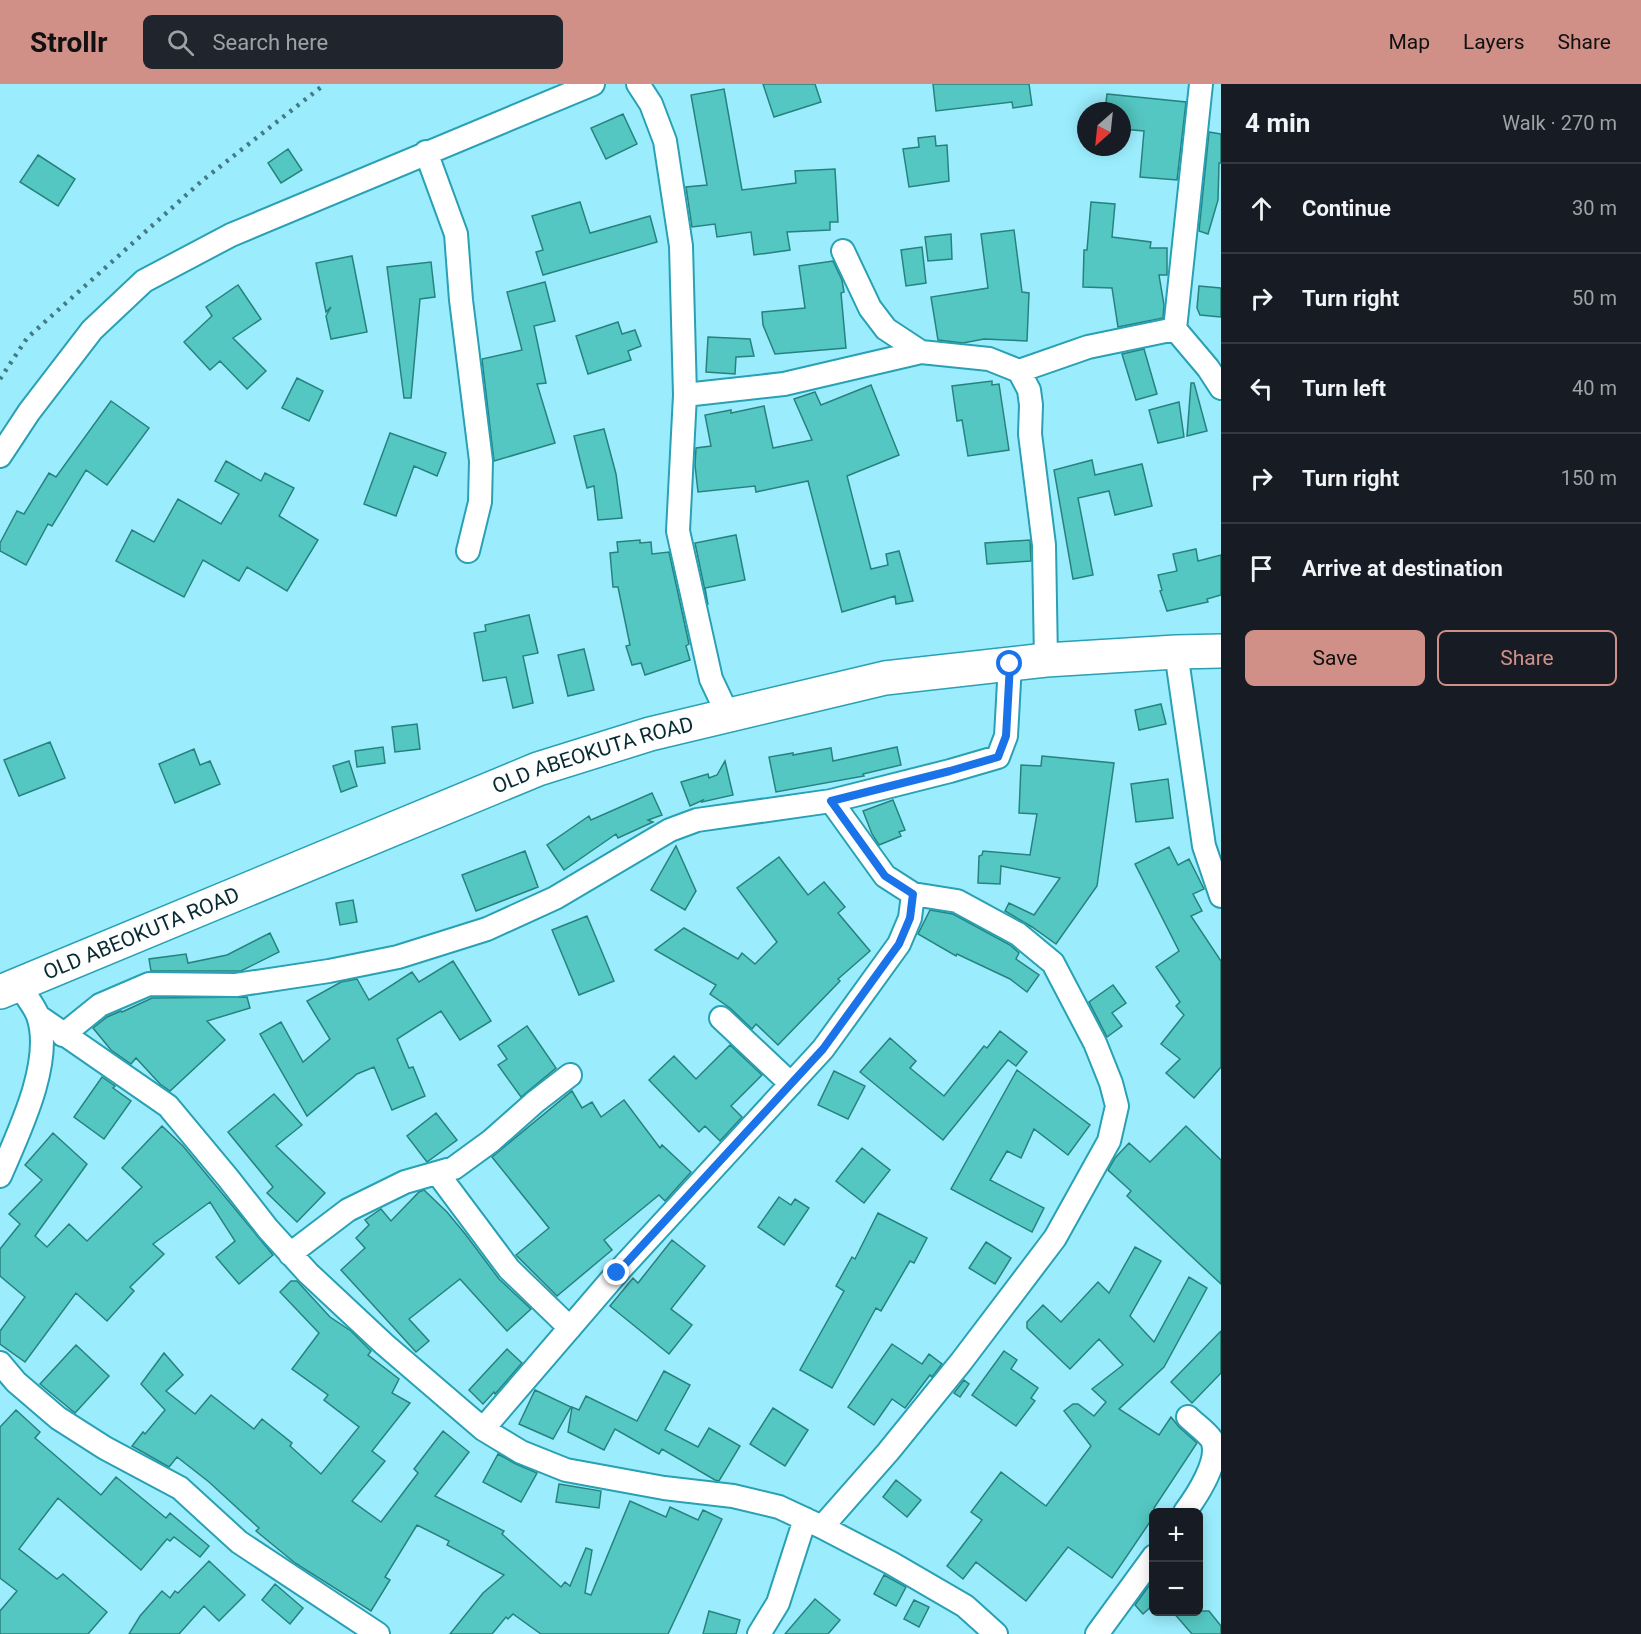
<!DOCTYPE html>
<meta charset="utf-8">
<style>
:root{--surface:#171b24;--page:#20242c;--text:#f1f3f6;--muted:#9ea1a6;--line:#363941;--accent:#d09087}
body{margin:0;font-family:Roboto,sans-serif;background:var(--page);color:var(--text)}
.controls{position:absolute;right:18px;bottom:18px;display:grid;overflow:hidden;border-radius:9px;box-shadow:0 3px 15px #0003}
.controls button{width:54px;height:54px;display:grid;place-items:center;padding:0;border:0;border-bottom:2px solid var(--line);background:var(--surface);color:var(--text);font:30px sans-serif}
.compass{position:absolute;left:1077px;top:18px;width:54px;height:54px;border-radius:50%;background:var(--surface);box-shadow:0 3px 15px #0003;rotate:207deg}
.stop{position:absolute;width:18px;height:18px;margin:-14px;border:4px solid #1a73e8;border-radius:50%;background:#fff}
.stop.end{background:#1a73e8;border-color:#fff;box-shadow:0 2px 6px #0008}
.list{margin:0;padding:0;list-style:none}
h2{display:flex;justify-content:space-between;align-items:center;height:78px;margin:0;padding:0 24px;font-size:26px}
h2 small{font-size:20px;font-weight:400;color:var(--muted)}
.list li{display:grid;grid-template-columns:39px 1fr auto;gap:18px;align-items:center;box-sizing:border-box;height:90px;padding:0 24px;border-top:2px solid var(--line)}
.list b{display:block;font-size:22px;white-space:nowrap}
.list em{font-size:20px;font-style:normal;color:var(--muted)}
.actions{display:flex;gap:12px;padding:18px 24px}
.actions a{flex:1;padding:14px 0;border:2px solid var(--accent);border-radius:9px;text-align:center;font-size:21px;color:var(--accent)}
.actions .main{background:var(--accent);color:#111}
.icon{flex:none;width:33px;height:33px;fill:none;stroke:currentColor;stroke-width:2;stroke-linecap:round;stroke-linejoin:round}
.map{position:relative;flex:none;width:1221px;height:1550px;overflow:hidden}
header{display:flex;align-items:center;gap:36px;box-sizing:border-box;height:84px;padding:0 30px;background:var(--accent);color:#111}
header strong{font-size:28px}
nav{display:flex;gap:33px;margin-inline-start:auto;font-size:21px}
.search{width:420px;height:54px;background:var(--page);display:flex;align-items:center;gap:15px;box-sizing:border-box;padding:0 21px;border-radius:9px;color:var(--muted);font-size:22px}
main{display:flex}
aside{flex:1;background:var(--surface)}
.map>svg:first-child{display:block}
.building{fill:#54c7c2;stroke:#27827e;stroke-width:1.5}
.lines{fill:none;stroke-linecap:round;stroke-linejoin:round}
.minor-casing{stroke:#29a0b4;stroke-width:26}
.highway-casing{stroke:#29a0b4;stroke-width:36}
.minor{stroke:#fff;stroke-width:22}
.highway{stroke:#fff;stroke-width:33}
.rail{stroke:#437a84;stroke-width:4.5;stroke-dasharray:3 6;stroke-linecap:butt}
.route{stroke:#1a73e8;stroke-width:8}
.labels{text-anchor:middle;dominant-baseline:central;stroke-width:4.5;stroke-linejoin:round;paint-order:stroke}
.street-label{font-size:21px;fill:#072b32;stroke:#9bedfd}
</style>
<header>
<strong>Strollr</strong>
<div class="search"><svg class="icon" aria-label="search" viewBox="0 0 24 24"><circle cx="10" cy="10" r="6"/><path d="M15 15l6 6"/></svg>Search here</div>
<nav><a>Map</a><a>Layers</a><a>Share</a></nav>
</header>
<main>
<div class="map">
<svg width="1221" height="1550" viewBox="0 0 1221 1550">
<rect width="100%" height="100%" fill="#9bedfd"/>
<path class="building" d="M763,0H815L821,18L774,33Z
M933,0H1029L1032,21L1013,24L1012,18L936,27Z
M724,5L742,106L796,99L795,87L835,85L838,138H830V146L787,148L790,166L754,171L751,148L717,153L715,140L692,143L686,103L707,101L691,11Z
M1107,10L1186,18L1177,96L1140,93L1144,47L1122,45V27H1105Z
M623,30L637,60L606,75L591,44Z
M1209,48L1221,50V79H1219L1218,116L1208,150L1199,147Z
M935,52L936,62L947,61L949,97L909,103L903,65L919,63L918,54Z
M288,65L302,86L281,99L268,79Z
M38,71L75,95L58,122L20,98Z
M580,118L590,149L650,132L657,158L543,191L536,168L543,166L532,132Z
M1091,118L1115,120L1112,153L1151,158L1150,164H1167V191H1159L1164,221L1163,234L1118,243L1112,204L1083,203L1084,166H1087Z
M1014,146L1022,208L1029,209L1027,257L984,255L963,259L938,256L931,213L988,204L981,150Z
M951,150L952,175L928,177L925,153Z
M922,163L926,199L906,202L901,166Z
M352,172L367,248L331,255L326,232L331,223L326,228L316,179Z
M833,177L842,196L844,208L841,209L846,264L775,270L763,241L762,228L805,224L799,182Z
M431,178L435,213L420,215L411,314H404L387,183Z
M545,198L555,237L534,242L546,299L537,300L555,359L494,377L482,275L522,266L507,208Z
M238,201L261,235L233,254L266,287L247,305L220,277L210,286L184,258L212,232L206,223Z
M1199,202L1221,204V233L1200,231L1197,224Z
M618,238L622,250L635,246L641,262L628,267L631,276L588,290L576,252Z
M708,253L750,255L754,272L736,273L735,290L706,288Z
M1144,265L1157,310L1136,316L1122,270Z
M297,294L323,307L309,337L282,324Z
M992,297V301L999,300L1009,366L968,372L962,336L957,337L952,302Z
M1191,299H1194L1207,347L1187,352Z
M871,301L899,371L847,392L871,485L888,481L886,470L899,467L913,517L896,520L895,512L842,528L808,397L756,408L755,402L698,408L695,381L696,364L711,362L705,331L731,326V329L764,322L773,364L812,356L794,315L815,308L821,321Z
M111,317L149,344L107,401L86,386L52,442L48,440L26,481L0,467V459L17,427L24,430L49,389L56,393Z
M1179,318L1184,353L1158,359L1149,326Z
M604,345L616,390L622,434L598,436L594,402L587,404L574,352Z
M390,349L446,369L437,392L414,382L396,432L364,420Z
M1092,376L1095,391L1142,380L1152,422L1115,431L1109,407L1078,414L1093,491L1073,495L1054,386Z
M226,377L261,397L265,389L294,404L279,432L318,456L287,507L247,483L239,497L203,476L184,513L116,477L132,446L154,458L178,415L221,440L239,410L215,397Z
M736,451L745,496L705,504L708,521L695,459Z
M640,456V459L651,458L652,470L669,468L689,560L686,562L690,576L645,591L641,579L632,581L626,562L630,561L618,503H613L610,469L618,468L617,458Z
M1030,456L1031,477L987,480L985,459Z
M1196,465L1198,477L1221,471V511L1207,515L1208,518L1167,527L1160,507L1162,506L1158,491L1177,487L1173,470Z
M529,531L538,569L523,572L533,619L513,624L506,593L483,597L474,549L486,547L485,541Z
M584,565L594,606L568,612L558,571Z
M1161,620L1166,640L1139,646L1135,626Z
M417,640L420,665L395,668L392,643Z
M50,658L65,694L19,712L4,676Z
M383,663L385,679L357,683L355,667Z
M897,663L901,681L863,690L864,692L776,708L769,673L793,669V671L831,664L833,677Z
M194,665L200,681L210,677L220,700L175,719L159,680Z
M1042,672L1114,679L1097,802L1056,860L1032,843L1005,827L1009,819L1034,831L1060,794L1001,782L1000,800L978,799L979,772L982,771L983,767L1030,771L1037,730L1019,729L1021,681L1041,682Z
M349,677L357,702L341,708L333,682Z
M725,677L733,711L702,718L703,716L690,722L681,698L708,690L709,694L717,691Z
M1168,695L1173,734L1136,738L1131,700Z
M652,709L662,731L648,736L653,738L618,754L616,750L564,786L547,761L589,732L591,736Z
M893,716L905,746L899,748L901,752L879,761L872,750L863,727Z
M676,762L696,807L685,826L651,806Z
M1169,763L1178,781L1189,775L1204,805L1193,810L1202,827L1191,832L1221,877V983L1194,1014L1166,989L1180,975L1161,960L1184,931L1176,922L1180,918L1156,883L1179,867L1135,780Z
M525,767L538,803L476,827L462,791Z
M779,773L808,811L824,798L845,823L838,829L870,867L838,895L840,897L778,961L756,940L752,945L730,924L710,910L716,901L655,866L684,844L738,875L742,869L755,880L777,858L737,804Z
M353,816L357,838L340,841L336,819Z
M930,826L953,830L1010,861L1019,869L1016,875L1039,891L1027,908L1010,895L957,870L956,872L918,850Z
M587,832L614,897L579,911L552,846Z
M270,849L279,868L241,887H151L149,875L186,870L188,879L227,871Z
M453,877L491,937L460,956L441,927L397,955L409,984L413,983L425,1012L392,1026L374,983L357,990L307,1032L260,950L281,938L303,978L330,955L307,917L341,898L357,895L369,916L412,888L419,898Z
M1113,901L1126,919L1112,929L1122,942L1107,953L1089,918Z
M247,913L250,924L207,937L225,956L170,1007L160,1000L136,974L131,980L111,966L93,944L107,933L121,927L122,928L152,914Z
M527,942L556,984L521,1013L498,981L507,975L498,962Z
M1000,947L1027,968L1016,982L1008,976L943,1056L860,988L890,954L916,977L910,984L944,1012L984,962L987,964Z
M730,961L762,991L731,1022L742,1033L720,1057L705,1042L699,1048L649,996L674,972L696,995Z
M1017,986L1090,1041L1068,1071L1034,1045L1021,1074L1007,1067L990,1096L1044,1124L1032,1148L951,1105Z
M834,987L865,1002L848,1035L818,1021Z
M102,993L115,1002L113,1004L131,1017L104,1055L74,1033Z
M572,1007L582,1024L592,1018L601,1033L624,1016L660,1064L662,1061L691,1088L665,1117L659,1111L604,1156L612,1166L557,1212L516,1171L549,1144L492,1073Z
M274,1010L302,1041L276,1062L325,1109L297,1138L267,1109L273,1103L228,1048Z
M436,1029L457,1056L427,1078L407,1052Z
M162,1042L183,1062L273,1171L239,1200L216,1173L235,1157L210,1118L153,1160L164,1170L130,1203L134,1207L107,1237L76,1209L25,1278L0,1260V1247L25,1213L0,1192V1165L20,1140L9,1130L42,1096L25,1081L53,1049L87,1080L35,1152L47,1163L69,1140L87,1157L142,1103L122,1084Z
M1186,1042L1221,1076V1200L1127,1112L1131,1107L1108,1086L1115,1074L1129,1059L1150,1078Z
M862,1064L890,1086L864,1119L836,1097Z
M424,1106L447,1128L466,1151L499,1195L531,1225L507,1247L460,1195L409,1235L429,1257L416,1268L341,1186L365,1164L356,1154L369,1141L365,1136L381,1125L391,1137L419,1108Z
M779,1113L791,1121L795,1115L809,1124L784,1161L758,1143Z
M878,1129L927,1154L914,1179L910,1177L881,1227L876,1224L832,1304L800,1286L844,1207L836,1202L852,1173L855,1175Z
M672,1156L705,1182L671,1225L692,1241L669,1270L610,1222L633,1194L638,1199Z
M986,1158L1011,1174L995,1200L969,1184Z
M1135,1163L1161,1177L1130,1232L1154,1258L1189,1193L1207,1204L1164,1283L1119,1325L1159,1351L1171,1333L1179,1343L1197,1359L1154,1424V1432L1112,1494L1068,1463L1026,1517L976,1478L963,1495L947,1482L982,1436L971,1428L1001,1388L1046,1422L1091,1362L1064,1327L1073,1320H1078L1094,1332L1106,1318L1092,1305L1123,1281L1099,1255L1070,1285L1027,1244V1238L1043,1221L1061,1238L1098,1198L1109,1209Z
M291,1197H297L330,1233L351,1247L371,1267L368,1271L399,1295L392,1309L410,1319L372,1367L385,1377L352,1417L381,1438L418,1389L414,1385L443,1347L469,1368L435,1412L504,1447L502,1450L561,1503L565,1498L570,1502L586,1464L592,1466L585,1509L591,1511L630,1417L666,1433L670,1423L698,1436L703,1426L722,1435L668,1550H541L513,1530L508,1535L506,1533L492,1550H450L483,1509L504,1491L447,1461L449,1457L417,1441L385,1493L390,1496L371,1527L295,1479L256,1447L259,1444L209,1398L177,1373L169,1383L132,1362L143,1348L145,1350L165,1326L141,1300L164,1269L183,1291L166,1307L195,1330L211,1311L254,1345L262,1335L292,1359L290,1362L321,1390L359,1343L324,1316L328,1311L292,1285L319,1249L280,1208Z
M1221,1247V1289L1192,1319L1171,1298Z
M892,1260L922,1280L929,1270L942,1280L932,1293L930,1291L905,1324L892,1315L874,1341L848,1323Z
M76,1261L109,1292L75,1329L40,1300Z
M507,1265L522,1279L495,1310L494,1308L483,1320L469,1306Z
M1004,1267L1017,1276L1011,1285L1038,1304L1031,1314L1035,1317L1016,1342L972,1311Z
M664,1287L690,1301L665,1346L698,1363L709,1344L740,1362L719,1397L715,1396L662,1365L659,1370L615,1345L604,1366L568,1348L572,1323L579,1326L586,1312L637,1337Z
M964,1296L969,1300L960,1313L954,1309Z
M535,1306L571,1323L553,1355L519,1340Z
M773,1324L808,1346L785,1382L750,1360Z
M16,1326L40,1348L35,1354L101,1411L116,1393L166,1434L170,1429L209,1462L200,1473L174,1453L170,1457L167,1455L141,1486L58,1414L19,1465L57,1495L63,1490L107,1528L88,1550H0V1527L17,1507L0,1494V1343Z
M498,1370L516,1380L537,1389L521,1418L483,1398Z
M896,1396L921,1416L907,1433L883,1413Z
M559,1400L601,1407L599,1424L556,1418Z
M209,1477L245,1511L219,1537L204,1522L179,1550H129L140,1532L162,1507L170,1514L175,1507L178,1509Z
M884,1491L906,1503L896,1522L874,1510Z
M1153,1496L1154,1520L1143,1530L1135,1521Z
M275,1500L303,1524L290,1540L262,1516Z
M815,1515L840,1536L828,1550H785Z
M914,1516L929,1523L919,1543L904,1535Z
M709,1527L740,1536L736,1550H703Z
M1172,1527H1209L1221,1542V1550H1192Z"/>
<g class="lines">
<defs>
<path id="minor" d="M638,0L651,20L665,57L681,162L685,311L678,447L711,595L728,631
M1201,0L1175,245L1208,284L1221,304
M426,68L456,150L461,216L481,377L480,418L468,467
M843,167L870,224L886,245L921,268L989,275L1019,287L1029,306L1031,321L1030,350L1044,461L1046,576
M1019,287L1088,263L1175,245
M685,311L784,300L921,268
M0,372L29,328L92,246L144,197L231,151L593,0
M1176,568L1204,762L1221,812
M38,932L168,1022L228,1094L268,1145L308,1189L384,1260L483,1345L521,1368L566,1386L664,1404L733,1412L779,1423L822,1443L891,1479L965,1522L996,1550
M721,934L791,1000
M63,951L100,921L149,900L236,901L329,887L398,873L487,845L555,814L670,746L697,736L831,717L950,687L998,673L1006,652L1010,580
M438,1090L509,1185L570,1244
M0,1092C18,1050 54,978 38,932C34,921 24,910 18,900
M290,1170L348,1126L405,1098L454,1084L491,1057L535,1018L570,991
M0,1279L16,1298L58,1334L105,1364L180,1404L239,1458L378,1550
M483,1345L617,1189L823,965L899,860L910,834L913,810L885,792L831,717
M1185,1428C1196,1413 1221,1376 1212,1356C1207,1348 1195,1340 1188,1333
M822,1443L888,1368L961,1278L1055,1154L1109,1057L1117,1022L1111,999L1095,959L1053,879L1018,850L957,817L913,810
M759,1550L778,1519L805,1435
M1097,1550L1154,1472"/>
<g id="highway">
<path id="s1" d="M0,908L538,685L650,650L885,594L1046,576L1176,568L1221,567"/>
</g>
</defs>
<use href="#minor" class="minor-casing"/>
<use href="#highway" class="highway-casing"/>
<use href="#minor" class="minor"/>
<use href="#highway" class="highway"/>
<path class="rail" d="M0,295L27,254L203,96L325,0"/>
</g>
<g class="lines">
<path class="route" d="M617,1189L823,965L899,860L910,834L913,810L885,792L831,717L950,687L998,673L1006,652L1010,580"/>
</g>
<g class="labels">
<g class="street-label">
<text stroke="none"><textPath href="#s1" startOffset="639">OLD ABEOKUTA ROAD</textPath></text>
<text stroke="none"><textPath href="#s1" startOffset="153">OLD ABEOKUTA ROAD</textPath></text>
</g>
</g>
</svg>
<div class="controls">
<button>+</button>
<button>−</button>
</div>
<svg class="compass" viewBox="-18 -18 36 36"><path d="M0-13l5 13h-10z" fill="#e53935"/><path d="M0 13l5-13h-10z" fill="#9ea1a6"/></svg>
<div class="stop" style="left:1010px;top:580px"></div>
<div class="stop end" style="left:617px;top:1189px"></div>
</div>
<aside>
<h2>4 min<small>Walk · 270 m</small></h2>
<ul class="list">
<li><svg class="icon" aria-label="ahead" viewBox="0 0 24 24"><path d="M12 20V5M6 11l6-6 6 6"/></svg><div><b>Continue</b></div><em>30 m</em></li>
<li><svg class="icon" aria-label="right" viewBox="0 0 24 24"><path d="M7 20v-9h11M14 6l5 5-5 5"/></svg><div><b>Turn right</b></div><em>50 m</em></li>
<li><svg class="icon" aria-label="left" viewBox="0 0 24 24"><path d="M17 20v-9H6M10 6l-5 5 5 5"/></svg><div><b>Turn left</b></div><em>40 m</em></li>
<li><svg class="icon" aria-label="right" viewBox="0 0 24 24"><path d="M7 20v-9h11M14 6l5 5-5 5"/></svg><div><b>Turn right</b></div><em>150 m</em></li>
<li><svg class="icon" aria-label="arrive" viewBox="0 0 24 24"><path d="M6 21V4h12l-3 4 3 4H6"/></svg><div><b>Arrive at destination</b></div></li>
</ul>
<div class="actions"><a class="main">Save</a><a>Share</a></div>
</aside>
</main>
